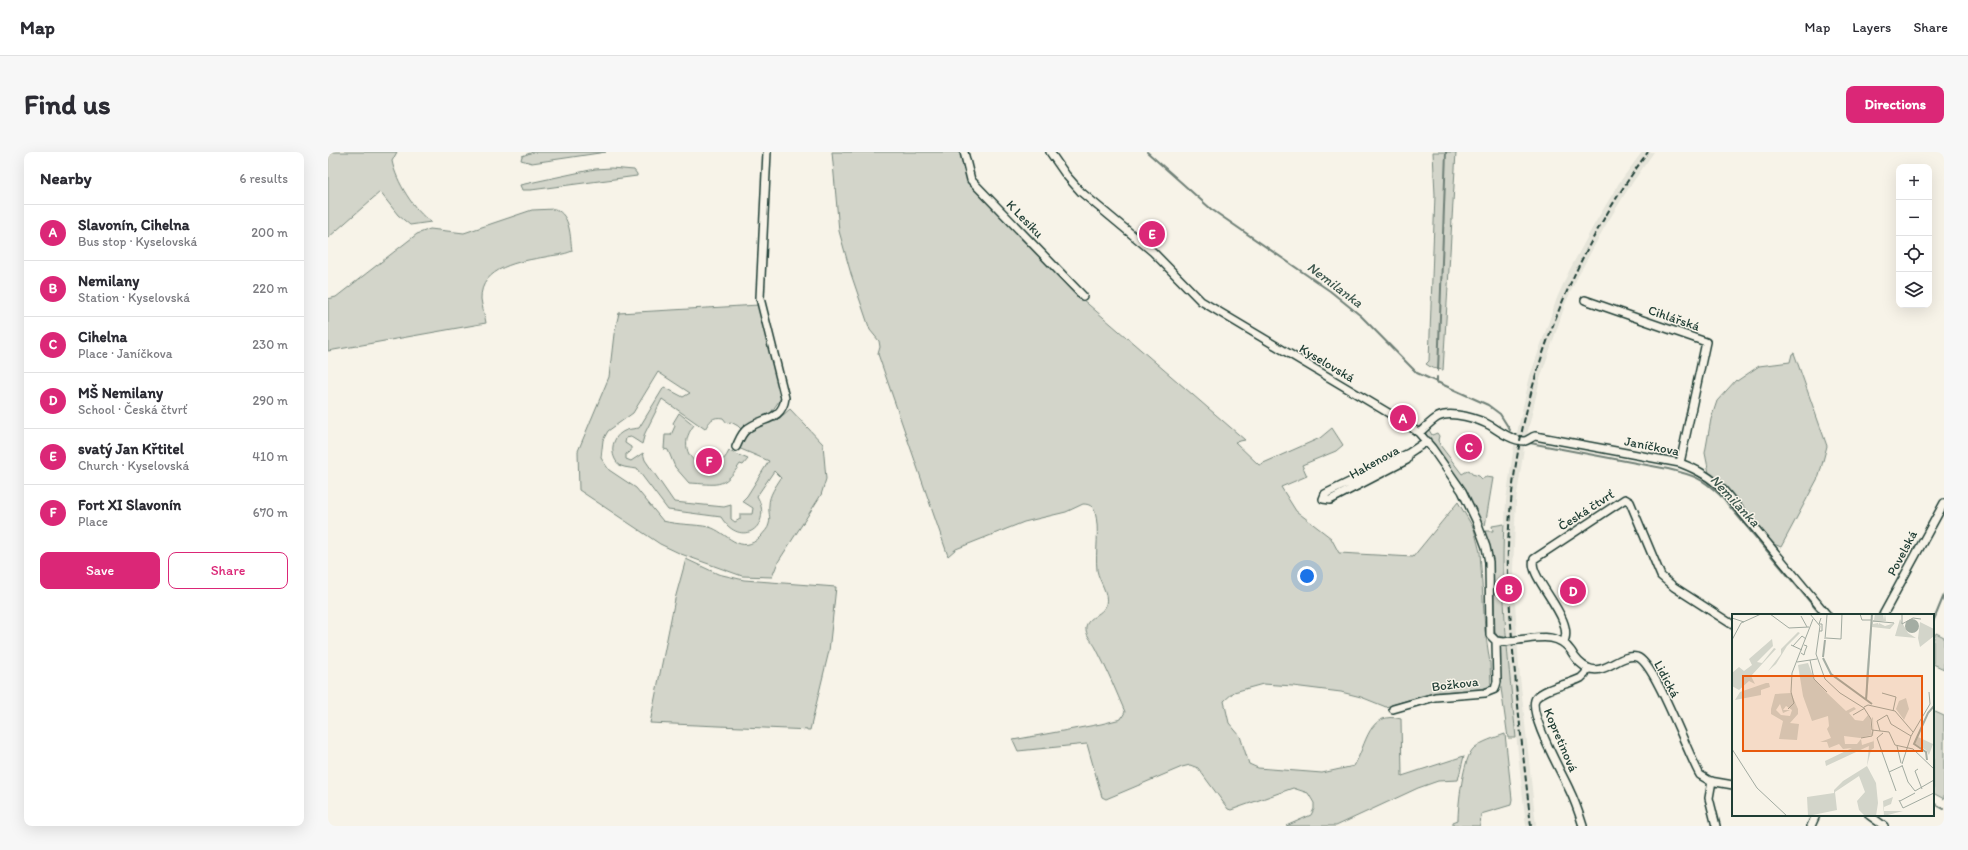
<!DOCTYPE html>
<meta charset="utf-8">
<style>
:root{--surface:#fff;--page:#f7f7f7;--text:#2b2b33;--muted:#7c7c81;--line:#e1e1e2;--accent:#db2777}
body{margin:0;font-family:Itim,sans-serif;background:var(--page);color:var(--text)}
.controls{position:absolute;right:12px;top:12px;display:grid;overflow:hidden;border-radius:8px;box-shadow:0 4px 16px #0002}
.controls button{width:36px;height:36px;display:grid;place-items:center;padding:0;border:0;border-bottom:1px solid var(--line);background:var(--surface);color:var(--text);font:20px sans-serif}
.you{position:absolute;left:979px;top:424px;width:14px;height:14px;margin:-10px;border:3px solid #fff;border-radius:50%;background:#1a73e8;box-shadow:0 0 0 6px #1a73e833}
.badge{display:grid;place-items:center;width:26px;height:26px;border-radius:50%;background:var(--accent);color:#fff;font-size:13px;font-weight:700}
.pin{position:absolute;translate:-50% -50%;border:2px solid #fff;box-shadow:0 1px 4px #0006}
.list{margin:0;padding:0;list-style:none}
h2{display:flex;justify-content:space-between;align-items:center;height:52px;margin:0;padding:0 16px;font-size:17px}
h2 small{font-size:13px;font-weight:400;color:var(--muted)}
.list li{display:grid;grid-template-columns:26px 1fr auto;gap:12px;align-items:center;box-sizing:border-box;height:56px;padding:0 16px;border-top:1px solid var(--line)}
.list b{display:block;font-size:15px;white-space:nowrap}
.list p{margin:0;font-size:13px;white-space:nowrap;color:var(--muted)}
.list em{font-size:13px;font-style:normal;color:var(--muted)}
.actions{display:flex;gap:8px;padding:12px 16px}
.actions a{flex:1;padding:9px 0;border:1px solid var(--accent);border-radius:8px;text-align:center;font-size:14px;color:var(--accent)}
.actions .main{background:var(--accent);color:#fff}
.icon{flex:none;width:22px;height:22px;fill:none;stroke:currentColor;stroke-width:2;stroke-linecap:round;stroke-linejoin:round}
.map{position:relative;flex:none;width:1616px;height:674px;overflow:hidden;border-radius:8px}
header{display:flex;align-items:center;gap:24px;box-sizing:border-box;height:56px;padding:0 20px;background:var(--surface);border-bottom:1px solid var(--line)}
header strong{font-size:19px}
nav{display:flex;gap:22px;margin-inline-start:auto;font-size:14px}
.intro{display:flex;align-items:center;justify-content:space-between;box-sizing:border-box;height:96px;padding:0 24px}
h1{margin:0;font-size:28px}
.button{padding:10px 18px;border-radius:8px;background:var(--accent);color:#fff;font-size:14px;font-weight:700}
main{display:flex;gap:24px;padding:0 24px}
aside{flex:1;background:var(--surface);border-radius:8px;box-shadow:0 4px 16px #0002}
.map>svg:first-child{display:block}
.built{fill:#e5e4d9}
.green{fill:#d3d5ca;stroke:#79897f;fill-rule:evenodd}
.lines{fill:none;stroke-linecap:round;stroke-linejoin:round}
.stream{stroke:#6f8077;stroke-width:2}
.minor-casing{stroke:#1f3d34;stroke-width:10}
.minor{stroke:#f7f3e8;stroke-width:7}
.rail{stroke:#1f3d34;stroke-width:2;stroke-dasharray:6 3;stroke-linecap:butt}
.minor-bridge-casing{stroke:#1f3d34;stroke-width:10;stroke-linecap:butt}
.minor-bridge{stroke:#f7f3e8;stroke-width:7}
.labels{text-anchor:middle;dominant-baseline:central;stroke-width:3;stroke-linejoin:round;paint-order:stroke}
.street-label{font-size:13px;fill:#1f3d34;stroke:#f7f3e8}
.water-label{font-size:14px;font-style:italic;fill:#405950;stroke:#f7f3e8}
.inset-river{fill:none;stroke:#a4ada3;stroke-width:2}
.inset-road{fill:none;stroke:#a1aaa0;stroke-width:1}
.view{fill:#e8590c;fill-opacity:0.15;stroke:#e8590c;stroke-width:2}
.inset-edge{fill:none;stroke:#1f3d34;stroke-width:2}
</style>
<header>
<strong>Map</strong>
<nav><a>Map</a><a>Layers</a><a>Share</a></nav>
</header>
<div class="intro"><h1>Find us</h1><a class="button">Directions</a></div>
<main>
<aside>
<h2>Nearby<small>6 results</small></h2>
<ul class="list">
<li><span class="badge">A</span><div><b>Slavonín, Cihelna</b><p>Bus stop · Kyselovská</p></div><em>200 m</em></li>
<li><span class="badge">B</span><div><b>Nemilany</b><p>Station · Kyselovská</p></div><em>220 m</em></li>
<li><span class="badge">C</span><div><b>Cihelna</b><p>Place · Janíčkova</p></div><em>230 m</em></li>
<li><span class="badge">D</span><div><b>MŠ Nemilany</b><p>School · Česká čtvrť</p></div><em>290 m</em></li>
<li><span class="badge">E</span><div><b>svatý Jan Křtitel</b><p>Church · Kyselovská</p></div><em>410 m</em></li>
<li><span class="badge">F</span><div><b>Fort XI Slavonín</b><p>Place</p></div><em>670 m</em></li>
</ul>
<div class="actions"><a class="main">Save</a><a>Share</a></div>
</aside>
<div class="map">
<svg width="1616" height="674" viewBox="0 0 1616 674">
<rect width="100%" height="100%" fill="#f7f3e8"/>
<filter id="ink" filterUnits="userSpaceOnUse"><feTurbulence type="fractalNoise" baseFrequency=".025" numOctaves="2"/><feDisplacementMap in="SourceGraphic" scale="8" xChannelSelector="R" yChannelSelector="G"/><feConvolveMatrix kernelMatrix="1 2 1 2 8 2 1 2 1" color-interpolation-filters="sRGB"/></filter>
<g filter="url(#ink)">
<path class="built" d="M1314,0H1326L1300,37L1276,76L1250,124L1238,150L1212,227L1196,296L1188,349L1185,417L1191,516L1208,674H1198L1181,517L1175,417L1178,348L1186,294L1202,224L1229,146L1241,119L1267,71L1291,31Z"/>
<path class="green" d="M0,0H69L64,9C68,29 86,59 103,70L82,73L70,63L52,40L0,86Z
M205,0H278L204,11L193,8L194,4Z
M504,0H633L640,29L746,140L917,288L907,290L931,313L992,286L1004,276L1015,293L1008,299L974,313L979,324L953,335L968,359L1003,386L1011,401L1085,405L1130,350L1146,377L1152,400L1157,478L1162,511L1163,535L1151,537L1112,540L1093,544L1058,555L1033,545L1013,540L965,534L935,532L906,540L896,549L901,571L912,584L921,612L930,616L994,621L1026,614C1039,592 1040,558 1073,567L1074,624L1136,604L1130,628L1110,629L1090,636L1008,674H958L983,663L986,657V651L980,641L965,636L903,658L900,657L870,616L862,613L854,615L778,647L774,645L759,592L690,599L685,588L773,572L793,567L797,560C788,539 779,517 768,496C765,490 759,485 758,478C756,466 775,463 778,453C781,440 771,430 769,418C767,399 772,378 767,360C765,354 761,352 755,352L738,360L696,370L628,397L620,404L550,202L552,195L551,189L542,178L523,122L511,79Z
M1105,0H1128L1115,218L1104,216L1098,212L1101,209L1107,43Z
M283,16L306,18L309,22V24L203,38H194L192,33L267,17Z
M227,57C243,63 242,85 244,99C236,103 225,103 217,105C193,109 152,115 153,147C154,155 157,164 158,171L0,199V147L8,145L89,82L102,77L136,81L204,58Z
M431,153L453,246L442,262L447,270L462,257L495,292L498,327L493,343L450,410L444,425L414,424L353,402L332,392L251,338L250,299L281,225L286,182L291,161ZM330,220L362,241L355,245L336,235L311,276C305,277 298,277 293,281C282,288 282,307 293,314C298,316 304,316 309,317L340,358L393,365C413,398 446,374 429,344L446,319L453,326C448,334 441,343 441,353C440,360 443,365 441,372C440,377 436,380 433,384C413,406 398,379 381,375C366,372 350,373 335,369L308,336L281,318L273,306L275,288L280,279L305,261ZM334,247L377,277C382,269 384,264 395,266L399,271L403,270L410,274L416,280L408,295L441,309L419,344L414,349L425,356L424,362H412V367L407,370L403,367V353L396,355L346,350L317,308L315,301L303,309L298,307V302L303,299V295L297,291L298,286L303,285L314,292L317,281Z
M1466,201L1499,294L1491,324L1453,395L1441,390L1381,321L1377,301L1383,267L1389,249L1408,228L1409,229L1431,214L1462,210L1464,202Z
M351,261L366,273C341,305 386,332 401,299L420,307L415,313L412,312C395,338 389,332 361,331L347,315L340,298L336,297L337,283H343L347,274L345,271Z
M1098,278H1101L1104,283L1109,281L1111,284L1110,288L1112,293L1134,322L1141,318L1144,322L1151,324L1154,327L1158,325L1165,326L1157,374L1151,367L1098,283Z
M1176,372C1172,444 1181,515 1188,586H1180L1172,529L1171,494L1177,493L1176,485L1171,484L1170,485L1167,480L1165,415L1157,382V379H1165L1164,374Z
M358,407L390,422L416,428L508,435L501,499L482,578L322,571L347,447Z
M1608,481L1616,485V517L1605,512V488Z
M1605,559L1616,564V647L1605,641Z
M1177,582L1184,647L1183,653L1153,662L1152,674H1125V670L1130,668C1130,654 1135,605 1146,596C1155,589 1166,586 1177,582Z"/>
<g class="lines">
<path class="stream" d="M819,0L883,57L1002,139L1033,164L1089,221L1160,253L1172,262L1182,278
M1110,219L1118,0
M1109,231V225
M1202,291L1340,317C1365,323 1374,326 1392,343L1493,463
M1605,470L1616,443
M1605,651L1616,657"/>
<defs>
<path id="minor" d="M636,0L643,28L755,144
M722,0L738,23L753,40L825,100L873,149L1074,269L1091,281L1104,296L1134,339L1148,368L1158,395L1161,410L1162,483L1168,489L1176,490
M1257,148L1378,190L1352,311
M1091,281C1097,276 1103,269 1110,265C1123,258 1151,267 1163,274C1172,280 1185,289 1196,289C1200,289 1203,285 1207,284L1352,311C1370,318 1383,325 1396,339L1499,463
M408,295C411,289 413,282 418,278C432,265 454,270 457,246L432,146L439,0
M1081,301L1079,308L1002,348L995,347L997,342L1081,301L1099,289
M1555,463L1616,351
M1190,488C1210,486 1230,480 1243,499C1247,506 1252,513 1260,516C1277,524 1292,501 1309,505C1327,510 1360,603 1372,623L1382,629L1405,633
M1235,491C1250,468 1198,425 1206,407L1297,347L1302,350L1333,424L1346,435L1405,473
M1065,557L1107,545L1157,541L1167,537L1169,530L1168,489
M1384,629L1381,646L1388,674
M1541,663L1556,674
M1255,674C1251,661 1247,649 1241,637C1234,621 1198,559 1208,546C1218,535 1240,533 1253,526L1257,522L1260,516
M1483,674L1488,663"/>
</defs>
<use href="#minor" class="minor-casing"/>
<use href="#minor" class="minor"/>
<path class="rail" d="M1203,674C1196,612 1189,549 1184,487C1182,456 1179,426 1180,395C1185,251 1235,115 1320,0"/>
<defs>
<path id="minor-bridge" d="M1176,490L1190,488"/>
</defs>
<use href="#minor-bridge" class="minor-bridge-casing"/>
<use href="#minor-bridge" class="minor-bridge"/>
</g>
</g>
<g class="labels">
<g class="street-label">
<text transform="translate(697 67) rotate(46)">K Lesíku</text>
<text transform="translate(1346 166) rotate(19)">Cihlářská</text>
<text transform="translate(999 211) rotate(31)">Kyselovská</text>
<text transform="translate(1324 294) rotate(11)">Janíčkova</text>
<text transform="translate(1046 310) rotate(-29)">Hakenova</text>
<text transform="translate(1258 358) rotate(-33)">Česká čtvrť</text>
<text transform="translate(1574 401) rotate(-62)">Povelská</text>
<text transform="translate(1339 527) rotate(62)">Lidická</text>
<text transform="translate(1127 532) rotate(-7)">Božkova</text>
<text transform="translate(1233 588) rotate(67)">Kopretinová</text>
</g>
<g class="water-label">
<text transform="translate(1007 133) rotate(37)">Nemilanka</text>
<text transform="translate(1407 349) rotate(47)">Nemilanka</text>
</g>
</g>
<g transform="translate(1404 462)">
<rect width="202" height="202" fill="#f7f3e8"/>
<path d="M143,0H151L152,6L153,0L154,7L141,8V10L146,9V11L147,9L153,12L163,9L158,15L140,13L135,86L134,63L139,7L142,6ZM168,5L176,19L184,24L163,22ZM188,8L202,15V22L188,33L186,24ZM66,18L68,19L55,32L44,50L36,57L49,40V35ZM40,25L41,32L25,48L30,49L42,34L44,35L19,62L23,70L17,67L7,76L0,72V59L7,53L12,57L20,51L17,45ZM76,49L82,65L94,78L114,97L122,93L124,95L117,99L123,106L131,107L136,101L138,104L140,121L128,124L112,122L113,130H125L129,125L130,131L142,127L140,104L141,103L142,134L139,136L135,152L144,169L146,189L144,202H133L127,196L125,187L133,178L127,162L103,178L105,196L76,202L75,183L102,179V176L111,167L135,152L137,132L94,152L93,147L120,134L111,135L107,130L97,134L95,128H88L99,124L95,115L97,112L96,102L80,107L71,82L66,51ZM34,69H37L38,73L29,76V81L3,86L8,78ZM59,79L66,95V100L58,109L67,110L65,126L47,125L51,107L39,100V95L43,80ZM48,90L51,99L58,96H51L54,92L60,96L58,102L49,101L44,96ZM174,84L177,95L172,106L164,95L167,87ZM186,123L201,130L197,141L194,136L183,130ZM161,183L159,190L152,193V197H171L152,202L151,187Z" fill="#d3d5ca" fill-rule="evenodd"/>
<path d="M173 12a7 7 0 1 1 14 0a7 7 0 1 1-14 0Z" fill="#a4ada3"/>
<path class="inset-river" d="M91,43L93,26M91,44L99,60L140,90M134,86L140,0M195,146L194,138L182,130L196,99L202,92"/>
<path class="inset-road" d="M38,0L57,14L77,13M78,0L88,12L84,40L93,65L108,79L132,94L139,105L140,116L157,118L163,131L181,135L202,155M78,0H100M128,0L130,6H139M170,0V10L181,4L189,5M69,2L75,13M0,4L12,8M141,7L162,9M87,17H90V10H87L89,4M94,24L109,25L110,0M93,25L95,1M0,26L9,9L29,0M59,31L70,36M61,32L70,22L74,25M69,39L72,41L73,37L75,32L72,31M78,46L82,65L95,78M65,48L85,45M150,79L164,83L161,97M132,93L136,91L163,97L181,118M56,95L62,89L59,78L60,59L81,5M121,101L133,94M148,117L145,107L155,101L159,110L179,122M151,119L145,124L164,177M129,124L140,122L141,116M165,132L169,149M0,135L25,174L55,202M170,150L179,122L198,90L197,78M170,151L176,168L183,177M186,155L183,157L190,175M157,158L170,152M183,177L202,166M167,186L171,194L202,179M168,187L183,179"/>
<path class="view" d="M11,62H190V137H11Z"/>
<rect width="202" height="202" class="inset-edge"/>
</g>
</svg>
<div class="controls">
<button>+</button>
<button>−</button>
<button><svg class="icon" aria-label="locate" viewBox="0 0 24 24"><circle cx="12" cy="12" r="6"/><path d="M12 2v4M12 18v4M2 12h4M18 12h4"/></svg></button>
<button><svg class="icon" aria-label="layers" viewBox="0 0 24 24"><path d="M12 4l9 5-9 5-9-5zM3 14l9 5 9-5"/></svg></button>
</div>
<div class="you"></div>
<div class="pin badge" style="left:1075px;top:266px">A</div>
<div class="pin badge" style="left:1181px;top:437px">B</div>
<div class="pin badge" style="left:1141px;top:295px">C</div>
<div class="pin badge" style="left:1245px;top:439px">D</div>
<div class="pin badge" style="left:824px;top:82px">E</div>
<div class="pin badge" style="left:381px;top:309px">F</div>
</div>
</main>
